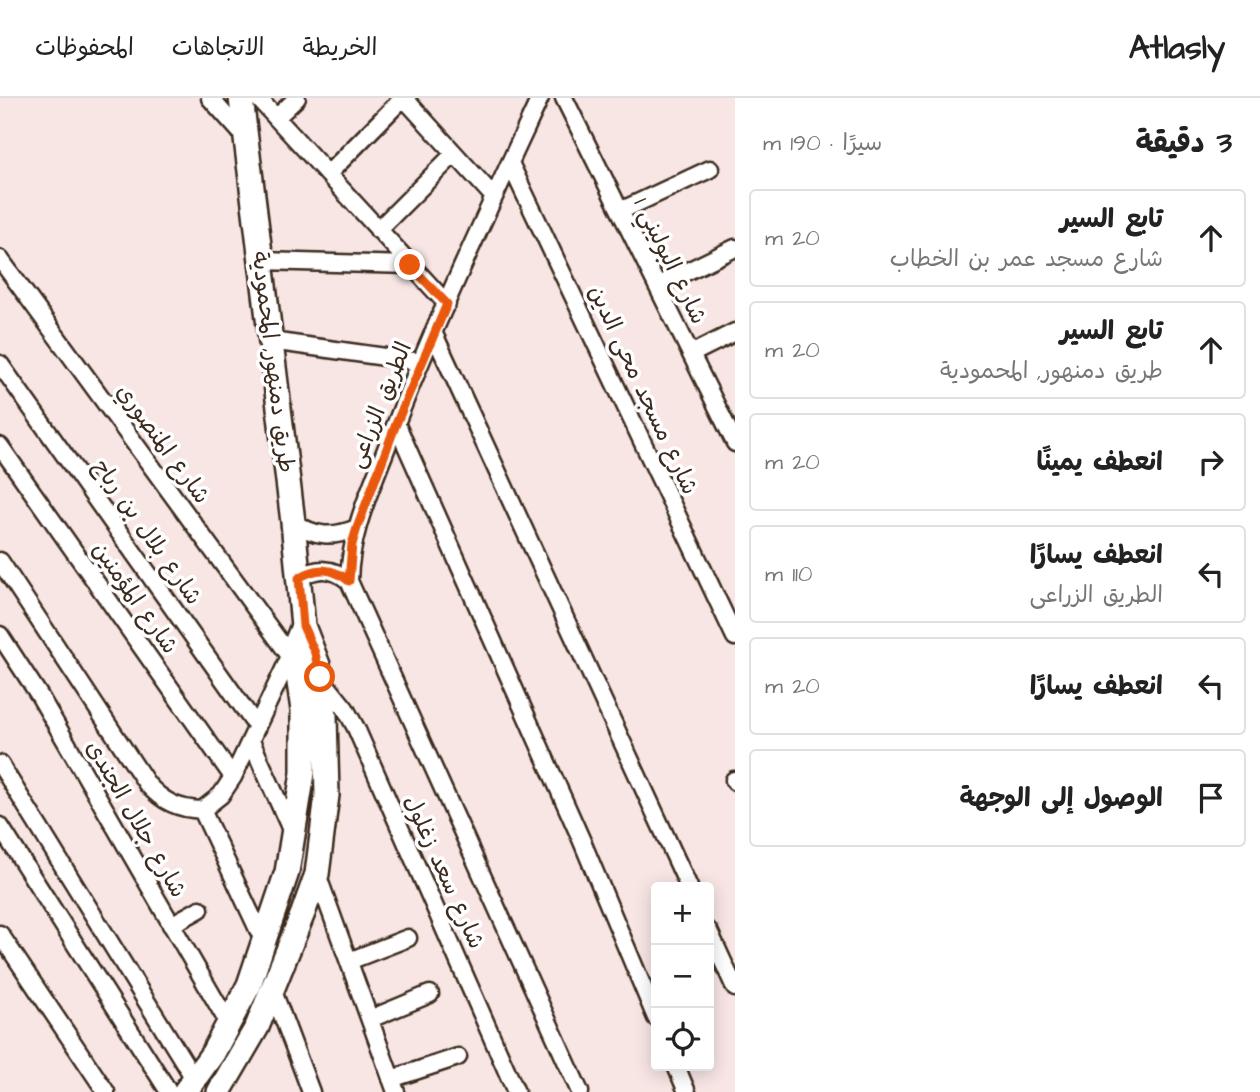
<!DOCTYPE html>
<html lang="ar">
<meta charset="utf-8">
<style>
:root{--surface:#fff;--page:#f6f6f6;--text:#222;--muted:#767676;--line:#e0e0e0}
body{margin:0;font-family:"Architects Daughter","Playpen Sans Arabic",sans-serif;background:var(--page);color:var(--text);direction:rtl}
.controls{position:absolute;right:21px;bottom:21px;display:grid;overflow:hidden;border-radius:7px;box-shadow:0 4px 18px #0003}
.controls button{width:63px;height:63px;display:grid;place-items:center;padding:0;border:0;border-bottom:2px solid var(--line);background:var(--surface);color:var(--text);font:35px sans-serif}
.stop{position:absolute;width:21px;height:21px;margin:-16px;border:5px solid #ea580c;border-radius:50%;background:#fff}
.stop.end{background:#ea580c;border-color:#fff;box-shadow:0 2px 7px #0008}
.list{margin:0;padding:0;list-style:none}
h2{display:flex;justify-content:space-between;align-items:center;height:91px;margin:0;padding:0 28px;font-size:30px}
h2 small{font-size:23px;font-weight:400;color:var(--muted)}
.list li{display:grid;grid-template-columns:46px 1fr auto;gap:21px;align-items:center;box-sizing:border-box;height:98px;margin:0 14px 14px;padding:0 14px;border:2px solid var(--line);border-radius:7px}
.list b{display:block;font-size:26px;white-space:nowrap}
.list p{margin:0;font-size:23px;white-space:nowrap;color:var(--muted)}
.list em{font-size:23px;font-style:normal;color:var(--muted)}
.icon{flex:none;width:38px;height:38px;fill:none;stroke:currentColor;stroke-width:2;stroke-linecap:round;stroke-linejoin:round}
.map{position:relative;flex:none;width:735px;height:994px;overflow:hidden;direction:ltr}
header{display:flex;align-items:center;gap:42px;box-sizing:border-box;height:98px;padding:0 35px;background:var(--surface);border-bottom:2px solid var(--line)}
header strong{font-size:33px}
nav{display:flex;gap:38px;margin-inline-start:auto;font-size:24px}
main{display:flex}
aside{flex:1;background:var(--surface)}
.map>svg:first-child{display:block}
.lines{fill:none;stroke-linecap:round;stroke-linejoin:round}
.street-casing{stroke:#3b2a1e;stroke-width:21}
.secondary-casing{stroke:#3b2a1e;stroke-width:28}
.street{stroke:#fff;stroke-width:16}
.secondary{stroke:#fff;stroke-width:23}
.route{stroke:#ea580c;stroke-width:9}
.labels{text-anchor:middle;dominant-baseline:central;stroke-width:7;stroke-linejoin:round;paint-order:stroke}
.street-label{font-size:23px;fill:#3b2a1e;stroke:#fff}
</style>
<header>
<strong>Atlasly</strong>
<nav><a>الخريطة</a><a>الاتجاهات</a><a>المحفوظات</a></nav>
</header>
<main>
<aside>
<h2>3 دقيقة<small>سيرًا · 190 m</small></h2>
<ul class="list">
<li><svg class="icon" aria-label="ahead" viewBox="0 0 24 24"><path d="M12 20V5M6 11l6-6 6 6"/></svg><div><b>تابع السير</b><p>شارع مسجد عمر بن الخطاب</p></div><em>20 m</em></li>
<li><svg class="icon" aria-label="ahead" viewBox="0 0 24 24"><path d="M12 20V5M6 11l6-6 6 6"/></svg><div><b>تابع السير</b><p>طريق دمنهور, المحمودية</p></div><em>20 m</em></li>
<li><svg class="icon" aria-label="right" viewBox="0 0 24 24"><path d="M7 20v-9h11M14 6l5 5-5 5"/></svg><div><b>انعطف يمينًا</b></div><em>20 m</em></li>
<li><svg class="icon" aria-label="left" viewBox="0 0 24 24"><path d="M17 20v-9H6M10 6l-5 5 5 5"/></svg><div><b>انعطف يسارًا</b><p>الطريق الزراعى</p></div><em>110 m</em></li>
<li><svg class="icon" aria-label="left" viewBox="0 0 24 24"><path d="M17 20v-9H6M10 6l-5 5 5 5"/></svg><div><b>انعطف يسارًا</b></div><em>20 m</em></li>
<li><svg class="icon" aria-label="arrive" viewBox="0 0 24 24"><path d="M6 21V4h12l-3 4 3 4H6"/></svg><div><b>الوصول إلى الوجهة</b></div></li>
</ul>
</aside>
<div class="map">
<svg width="735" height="994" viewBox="0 0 735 994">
<rect width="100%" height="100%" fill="#f8e6e5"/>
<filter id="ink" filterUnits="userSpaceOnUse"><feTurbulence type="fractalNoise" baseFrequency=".0143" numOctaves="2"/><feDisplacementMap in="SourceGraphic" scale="14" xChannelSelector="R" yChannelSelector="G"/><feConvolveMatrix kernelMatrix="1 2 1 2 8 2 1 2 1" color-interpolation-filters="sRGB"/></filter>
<g filter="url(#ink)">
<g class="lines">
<defs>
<path id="street" d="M210,0L245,39
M258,0L447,206
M404,0L494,99
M564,0L735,345
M276,20L297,0
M510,65L735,539
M328,76L403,0
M620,113L710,71
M378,132L454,56
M0,161L290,558
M261,163L410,167
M657,188L735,150
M434,236L689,789
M271,243L421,264
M691,256L735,234
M0,266L257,629
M396,325L581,741L656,920
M0,348L233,679
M293,424C315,439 333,440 357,430
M0,463L147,686C163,704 178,711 202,712
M299,480C317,469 332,469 349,483L580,994
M349,483C350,434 371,391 388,346C433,228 487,114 540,0
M0,537L39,597L230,928
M320,579L345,610L356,630L516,994
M251,643L293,736
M0,666L195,982
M734,682L735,684
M202,712L221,697L233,679L294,550
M202,712L264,844
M0,728L169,994
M317,776L396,994
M171,827L200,811
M709,833L735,890
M0,836L106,994
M349,863L408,840
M273,893L311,994
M370,921L430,896
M676,968L687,994
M391,981L458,959"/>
<path id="secondary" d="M185,994L213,955L249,887L287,774L303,675V612L294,550L303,528
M219,994L257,929L303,815L317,776L327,697L325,618L318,567L303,528L293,424L241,0"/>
</defs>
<use href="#street" class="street-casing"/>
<use href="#secondary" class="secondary-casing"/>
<use href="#street" class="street"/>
<use href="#secondary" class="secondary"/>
</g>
</g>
<g class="lines" filter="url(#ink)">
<path class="route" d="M320,579L315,555L303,528L299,480C317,469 332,469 349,483L352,446L357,430L396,326L447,206L410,167"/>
</g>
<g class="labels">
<g class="street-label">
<text transform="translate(670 163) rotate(64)">شارع البوليني 1</text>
<text transform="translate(273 264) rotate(83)">طريق دمنهور, المحمودية</text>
<text transform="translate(643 292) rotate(65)">شارع مسجد محى الدين</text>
<text transform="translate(380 307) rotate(-68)">الطريق الزراعى</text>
<text transform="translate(163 346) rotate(54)">شارع المنصوري</text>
<text transform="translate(147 434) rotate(55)">شارع بلال بن رباح</text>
<text transform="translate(135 500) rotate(55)">شارع المؤمنين</text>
<text transform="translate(136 721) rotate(60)">شارع جلال الجندى</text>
<text transform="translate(444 774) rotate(66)">شارع سعد زغلول</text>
</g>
</g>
</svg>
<div class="controls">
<button>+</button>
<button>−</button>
<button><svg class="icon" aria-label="locate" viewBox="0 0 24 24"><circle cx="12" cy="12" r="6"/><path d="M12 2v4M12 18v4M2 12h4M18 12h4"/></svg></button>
</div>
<div class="stop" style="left:320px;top:579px"></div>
<div class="stop end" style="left:410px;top:167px"></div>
</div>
</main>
